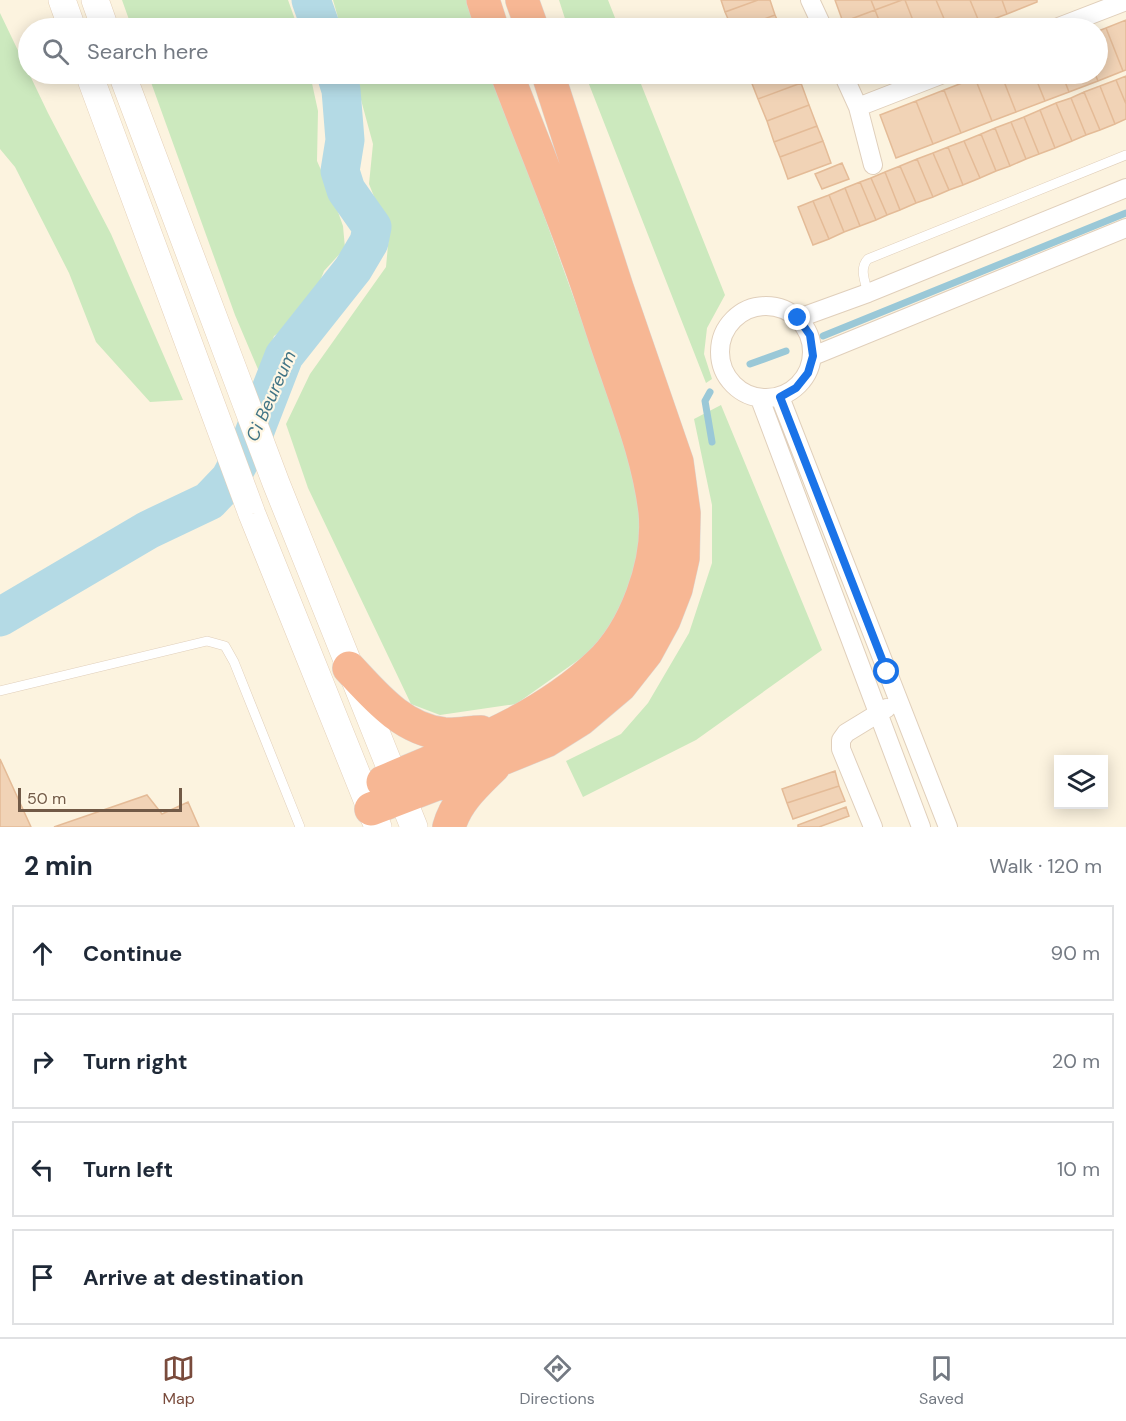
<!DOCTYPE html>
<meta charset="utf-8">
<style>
:root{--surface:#fff;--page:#f2f2f3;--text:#1f2937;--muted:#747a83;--line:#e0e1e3;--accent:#794b3c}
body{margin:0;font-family:"DM Sans",sans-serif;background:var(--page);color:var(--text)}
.controls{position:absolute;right:18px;bottom:18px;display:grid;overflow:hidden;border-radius:0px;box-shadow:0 3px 15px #0003}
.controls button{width:54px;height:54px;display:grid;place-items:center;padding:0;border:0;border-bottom:2px solid var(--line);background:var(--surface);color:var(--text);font:30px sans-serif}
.scale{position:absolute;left:18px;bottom:15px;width:164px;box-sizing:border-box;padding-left:6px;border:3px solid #725a47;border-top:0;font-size:16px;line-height:21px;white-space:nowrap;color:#725a47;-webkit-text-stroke:4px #fff7e5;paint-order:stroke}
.stop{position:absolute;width:18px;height:18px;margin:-14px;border:4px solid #1a73e8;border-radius:50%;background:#fff}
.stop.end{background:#1a73e8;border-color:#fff;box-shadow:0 2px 6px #0008}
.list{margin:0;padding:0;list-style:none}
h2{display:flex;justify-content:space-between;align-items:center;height:78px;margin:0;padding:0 24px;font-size:26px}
h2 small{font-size:20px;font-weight:400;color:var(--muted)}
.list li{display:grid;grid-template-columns:39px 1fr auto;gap:18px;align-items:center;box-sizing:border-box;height:96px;margin:0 12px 12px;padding:0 12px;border:2px solid var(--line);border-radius:0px}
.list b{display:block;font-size:22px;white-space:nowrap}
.list em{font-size:20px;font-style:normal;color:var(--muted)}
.icon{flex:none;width:33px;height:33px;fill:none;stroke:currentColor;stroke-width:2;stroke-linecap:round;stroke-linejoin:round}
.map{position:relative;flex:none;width:1126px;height:827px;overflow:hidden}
.search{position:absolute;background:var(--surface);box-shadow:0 3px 15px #0003;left:18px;right:18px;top:18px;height:66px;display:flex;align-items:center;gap:15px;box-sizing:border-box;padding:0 21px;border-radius:33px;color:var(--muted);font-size:22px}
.sheet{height:510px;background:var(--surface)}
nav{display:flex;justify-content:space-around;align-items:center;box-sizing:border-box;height:84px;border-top:2px solid var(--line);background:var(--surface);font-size:16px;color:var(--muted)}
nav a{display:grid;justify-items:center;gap:3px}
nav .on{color:var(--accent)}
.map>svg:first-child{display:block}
.green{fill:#cce9be}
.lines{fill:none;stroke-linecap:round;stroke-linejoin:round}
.stream{stroke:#9ac8d7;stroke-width:7}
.river{stroke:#b4dae5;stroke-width:39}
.building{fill:#f1d3b6;stroke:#e4bb97;stroke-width:1.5}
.lane-casing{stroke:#e0cfbb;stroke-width:10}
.street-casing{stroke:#e0cfbb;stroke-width:20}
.secondary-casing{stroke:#e5d1b9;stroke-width:28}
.highway-casing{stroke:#ddd7d3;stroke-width:34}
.lane{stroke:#fff;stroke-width:9}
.street{stroke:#fff;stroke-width:18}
.secondary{stroke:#fff;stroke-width:27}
.highway{stroke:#f7b794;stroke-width:33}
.route{stroke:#1a73e8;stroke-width:8}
.labels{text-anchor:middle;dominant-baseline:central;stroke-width:4.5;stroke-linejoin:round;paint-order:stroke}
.water-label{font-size:18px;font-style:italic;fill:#417485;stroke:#fff7e5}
</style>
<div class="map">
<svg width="1126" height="827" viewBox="0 0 1126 827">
<rect width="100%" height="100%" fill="#fcf3df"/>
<path class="green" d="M122,0H288L298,28H132Z
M333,0H466L476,28H341Z
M559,0H608L619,28H568Z
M0,13L48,113L111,234L183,400L150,402L96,342L69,273L15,167L0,149Z
M148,74H310L318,111L317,161L332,195L343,226L345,248L324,271L307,313L274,336L260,374L235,315Z
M354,74H493L638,476L644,553L627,611L594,649L516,704L440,715L411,704L308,488L286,424L310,374L386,267L389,234L369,184L373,144Z
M585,74H637L725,295L707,328L704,354L712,379L706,383Z
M721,405L822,650L696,740L583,797L566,761L621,734L648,703L689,633L712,563V505L694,419Z"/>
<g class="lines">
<path class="stream" d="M823,336L1126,213
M750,364L786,351
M710,392L705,401L712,442"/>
<path class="river" d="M311,0L321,28
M0,617L148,530L209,501L230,479L253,436L284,356L353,269L369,242L372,227L346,190L340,171L345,140L341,90L336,74"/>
</g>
<path class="building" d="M721,0H758L725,12Z
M758,0H770L775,15L739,28H732L725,12Z
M835,0H871L875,10L843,22Z
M871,0H902L875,10Z
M902,0H905L916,28H882L875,10Z
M905,0H936L948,28H916Z
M936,0H970L980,24L969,28H948Z
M970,0H1002L1007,14L980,24Z
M1002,0H1037V2L1007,14Z
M875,10L882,28H846L843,22Z
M775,15L781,28H739Z
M1126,20V70L1123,71L1106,28Z
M1106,28L1123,71L1098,81L1095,74H1098V31Z
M756,74H797L801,83L758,99L749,76Z
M987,74H1001L1016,112L992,121L975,78Z
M1001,74H1034L1045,101L1016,112Z
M1034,74H1062L1069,92L1045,101Z
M1062,74H1095L1098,81L1069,92Z
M1126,76V104L1116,80Z
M975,78L992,121L961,133L944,90Z
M1116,80L1126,104V119L1115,124L1100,86Z
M801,83L809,105L767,121L758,99Z
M1100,86L1115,124L1100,130L1084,92Z
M944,90L961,133L933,144L916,101Z
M1084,92L1100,130L1086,135L1071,98Z
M1071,98L1086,135L1072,141L1056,103Z
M916,101L933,144L896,158L880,115Z
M1056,103L1072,141L1055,148L1040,110Z
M809,105L817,126L774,142L767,121Z
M1040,110L1055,148L1039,154L1024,117Z
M1024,117L1039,154L1026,159L1011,122Z
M1011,122L1026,159L1010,166L995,128Z
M817,126L823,141L780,157L774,142Z
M995,128L1010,166L996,171L981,134Z
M981,134L996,171L980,178L964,141Z
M823,141L831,163L788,179L780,157Z
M964,141L980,178L963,185L948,147Z
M948,147L963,185L949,190L933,153Z
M933,153L949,190L933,197L917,159Z
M917,159L933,197L916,203L900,166Z
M842,163L849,179L822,189L815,174Z
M900,166L916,203L900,210L885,172Z
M885,172L900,210L887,215L871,178Z
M871,178L887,215L876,220L860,182Z
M860,182L876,220L860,226L845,188Z
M845,188L860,226L844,232L829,195Z
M829,195L844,232L829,239L813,201Z
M813,201L829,239L813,245L798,207Z
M0,759L31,827H0Z
M835,771L839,786L787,803L782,789Z
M839,786L845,801L793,819L787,803Z
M147,795L162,814L188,802L199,827H54Z
M846,807L849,816L819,827H798V825Z"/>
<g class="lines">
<defs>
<path id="lane" d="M868,293C865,282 859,268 868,259L1126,155
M0,691L207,641L225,646L234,662L300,827"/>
<path id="street" d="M810,0L823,28
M1056,28L1126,1
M843,74L858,107L873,165
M858,107L943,74
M720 352a46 46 0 1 1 92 0a46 46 0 1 1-92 0Z
M799,318L868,293L1126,188
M813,356L1126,228
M780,397L948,827
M760,399L921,827
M873,827L841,749V740L846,733L887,708"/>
<path id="secondary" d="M62,0L72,28
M95,0L105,28
M89,74L252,514L378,827
M122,74L276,483L414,827"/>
<path id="highway" d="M483,0L492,28
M522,0L532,28
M349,668C376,697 402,729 444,734C456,735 469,732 481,732
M383,782C457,750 538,722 598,665C635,631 660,563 655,512C649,460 629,409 612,359C600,325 590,290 577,256C555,195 530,135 507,74
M371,809L499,760L546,741L581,719L620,686L646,653L664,620L676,589L683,558L684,513L677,462L617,288L548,74
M449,827C456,801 476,784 494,766"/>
</defs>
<use href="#lane" class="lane-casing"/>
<use href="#street" class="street-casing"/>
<use href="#secondary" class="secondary-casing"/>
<use href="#highway" class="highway-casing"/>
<use href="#lane" class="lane"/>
<use href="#street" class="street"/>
<use href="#secondary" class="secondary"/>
<use href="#highway" class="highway"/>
</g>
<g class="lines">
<path class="route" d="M798,318L810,335L813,356L808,373L796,388L780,397L887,672"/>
</g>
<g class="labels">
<g class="water-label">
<text transform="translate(271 396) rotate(-66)">Ci Beureum</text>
</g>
</g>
</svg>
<div class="controls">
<button><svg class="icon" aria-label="layers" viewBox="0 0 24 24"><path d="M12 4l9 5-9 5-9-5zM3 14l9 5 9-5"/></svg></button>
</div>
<div class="scale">50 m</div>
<div class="stop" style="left:887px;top:672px"></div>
<div class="stop end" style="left:798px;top:318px"></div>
<div class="search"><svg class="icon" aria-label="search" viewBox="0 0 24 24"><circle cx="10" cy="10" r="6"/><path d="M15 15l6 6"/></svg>Search here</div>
</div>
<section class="sheet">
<h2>2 min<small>Walk · 120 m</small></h2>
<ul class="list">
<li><svg class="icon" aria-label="ahead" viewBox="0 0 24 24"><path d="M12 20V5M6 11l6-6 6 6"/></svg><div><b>Continue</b></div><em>90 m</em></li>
<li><svg class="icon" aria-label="right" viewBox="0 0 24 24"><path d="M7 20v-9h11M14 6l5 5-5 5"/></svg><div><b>Turn right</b></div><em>20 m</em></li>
<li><svg class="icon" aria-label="left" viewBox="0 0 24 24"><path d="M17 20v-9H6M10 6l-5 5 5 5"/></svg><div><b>Turn left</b></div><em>10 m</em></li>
<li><svg class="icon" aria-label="arrive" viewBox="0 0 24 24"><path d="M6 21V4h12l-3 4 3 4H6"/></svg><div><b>Arrive at destination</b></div></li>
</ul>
</section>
<nav>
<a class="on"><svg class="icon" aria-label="map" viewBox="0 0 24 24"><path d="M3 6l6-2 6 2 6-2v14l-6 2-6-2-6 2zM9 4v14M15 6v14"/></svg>Map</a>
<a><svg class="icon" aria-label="directions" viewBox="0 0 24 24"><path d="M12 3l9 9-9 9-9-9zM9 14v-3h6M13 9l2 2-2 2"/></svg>Directions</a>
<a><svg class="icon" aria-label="saved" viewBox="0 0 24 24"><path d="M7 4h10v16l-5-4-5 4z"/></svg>Saved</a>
</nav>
